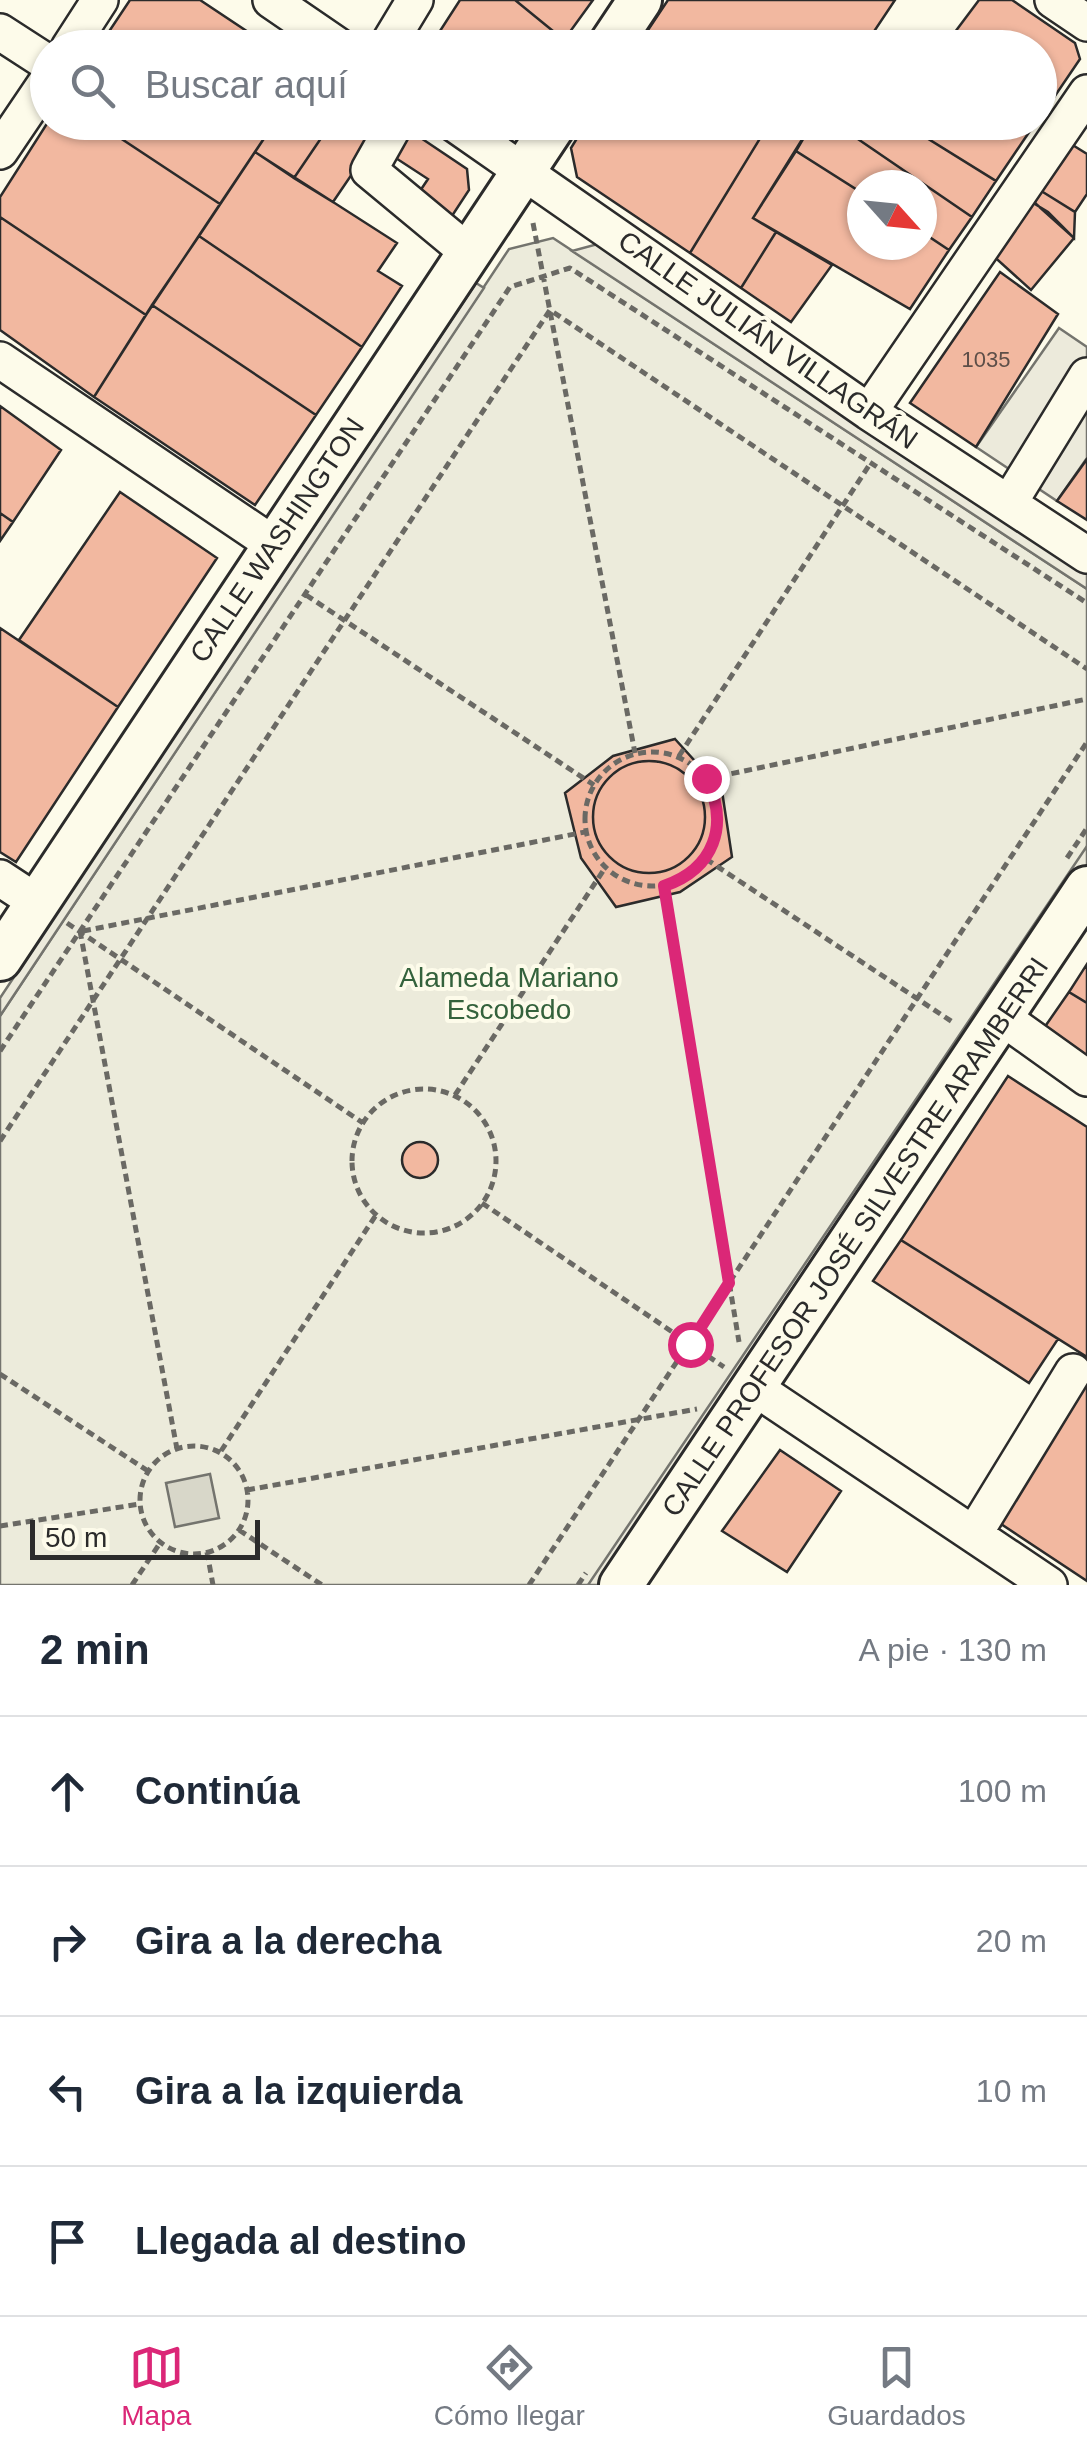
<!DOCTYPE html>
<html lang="es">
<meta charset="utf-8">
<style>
:root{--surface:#fff;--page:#f6f6f7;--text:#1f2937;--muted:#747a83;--line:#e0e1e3;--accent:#db2777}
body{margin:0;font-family:Helvetica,sans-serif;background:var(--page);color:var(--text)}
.compass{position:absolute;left:847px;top:170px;width:90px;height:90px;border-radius:50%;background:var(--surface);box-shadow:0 2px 8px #0004;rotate:117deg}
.scale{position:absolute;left:30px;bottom:25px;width:230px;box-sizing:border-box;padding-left:10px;border:5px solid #2b2b2b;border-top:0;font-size:28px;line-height:35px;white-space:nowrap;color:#2b2b2b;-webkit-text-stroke:8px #fdfbea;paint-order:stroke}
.stop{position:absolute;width:30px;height:30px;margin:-22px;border:8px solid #db2777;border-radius:50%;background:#fff}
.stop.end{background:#db2777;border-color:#fff;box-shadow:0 2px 10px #0008}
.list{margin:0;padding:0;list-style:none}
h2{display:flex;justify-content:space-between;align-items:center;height:130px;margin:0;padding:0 40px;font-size:42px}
h2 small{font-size:32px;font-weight:400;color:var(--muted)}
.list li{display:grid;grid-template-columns:65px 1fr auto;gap:30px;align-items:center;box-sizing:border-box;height:150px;padding:0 40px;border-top:2px solid var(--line)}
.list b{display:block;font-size:38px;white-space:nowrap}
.list em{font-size:32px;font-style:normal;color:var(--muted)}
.icon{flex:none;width:55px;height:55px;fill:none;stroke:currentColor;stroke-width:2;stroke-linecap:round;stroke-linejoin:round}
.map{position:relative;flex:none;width:1087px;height:1585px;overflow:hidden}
.search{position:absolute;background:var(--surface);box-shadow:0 2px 8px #0004;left:30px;right:30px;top:30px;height:110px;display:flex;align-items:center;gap:25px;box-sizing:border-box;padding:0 35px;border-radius:55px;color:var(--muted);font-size:38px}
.sheet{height:730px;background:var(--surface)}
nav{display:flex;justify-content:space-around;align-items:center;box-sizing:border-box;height:140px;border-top:2px solid var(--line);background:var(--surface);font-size:28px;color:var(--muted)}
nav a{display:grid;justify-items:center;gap:5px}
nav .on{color:var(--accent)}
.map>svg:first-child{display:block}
.green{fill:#ecebdb;stroke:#74746e;stroke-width:2.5}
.parking{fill:#eceadb;stroke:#74746e;stroke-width:2.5}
.water{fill:#d8d7c9;stroke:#74746e;stroke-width:2.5}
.building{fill:#f2b8a0;stroke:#2b2b2b;stroke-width:2.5}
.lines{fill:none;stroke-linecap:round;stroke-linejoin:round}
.minor-casing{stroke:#2b2b2b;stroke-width:40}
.major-casing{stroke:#2b2b2b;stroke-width:48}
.path{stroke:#6a6964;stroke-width:5;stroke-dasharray:8 5;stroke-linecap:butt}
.minor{stroke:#fdfbea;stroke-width:35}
.major{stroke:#fdfbea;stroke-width:42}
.route{stroke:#db2777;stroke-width:12}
.labels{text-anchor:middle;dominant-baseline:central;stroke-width:8;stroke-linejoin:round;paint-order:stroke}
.number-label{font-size:22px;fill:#5d4e48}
.street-label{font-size:28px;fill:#2b2b2b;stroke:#fdfbea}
.park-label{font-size:28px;fill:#34623c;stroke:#fdfbea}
</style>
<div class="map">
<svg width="1087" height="1585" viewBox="0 0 1087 1585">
<rect width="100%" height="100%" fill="#fdfbea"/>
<path class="green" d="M553,238L1087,589V868L609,1585H0V1016L509,249Z"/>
<path class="parking" d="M605,242L1087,562V589L572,251Z
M476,283L484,288L0,1016V998Z
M1059,328L1087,347V458L1057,501L976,447Z
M1087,846V868L609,1585H588Z"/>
<path class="water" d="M210,1474L219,1518L175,1527L166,1483Z"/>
<path class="building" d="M130,0H200L272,48H98Z
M460,0H515L564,40L559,48H429Z
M515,0H593L564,40Z
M668,0H895L863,48H636Z
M979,0H1012L1075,43L1080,59L1040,118V48H943Z
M48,122H96L220,204L146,315L0,217V197Z
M96,122H275L220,204Z
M275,122H332L294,178L255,152Z
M332,122L386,124L333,202L294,178Z
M587,122H770L690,253L577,177L571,148Z
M770,122H813L753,218L776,232L741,288L690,253Z
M813,122H833L972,217L949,250L922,232V185H862V193L796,151Z
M833,122H901L996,181L972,217Z
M901,122H1036L996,181Z
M403,126L467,169L469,190L448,222L414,200L428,179L385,151Z
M1071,144L1087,154V194L1075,212L1038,189Z
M796,151L862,193V245H922V232L949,250L910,309L753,218Z
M255,152L397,243L378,271L402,286L362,347L199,236Z
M1038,189L1075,212L1074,238L1035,203Z
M1025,198L1048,212L1074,238L1031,290L989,252Z
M0,217L146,315L94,397L0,330Z
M776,232L832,265L791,322L741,288Z
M199,236L362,347L316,415L152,305Z
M1000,272L1058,314L976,447L910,403Z
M152,305L316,415L255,505L94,397Z
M0,406L61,450L13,522L0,513Z
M1087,459V520L1057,501Z
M120,492L217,558L118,707L19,640Z
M0,513L13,522L0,541Z
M0,628L118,707L16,862L0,852Z
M675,739L722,791L732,857L680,892L616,907L581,858L565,793L613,756Z
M593 817a56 56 0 1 1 112 0a56 56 0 1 1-112 0Z
M1087,964V1003L1069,992Z
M1069,992L1087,1003V1057L1044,1028Z
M1008,1076L1087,1127V1357L901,1240Z
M402 1160a18 18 0 1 1 36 0a18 18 0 1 1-36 0Z
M901,1240L1058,1339L1029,1383L873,1281Z
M1087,1367V1581L995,1520Z
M780,1450L841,1491L787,1572L722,1531Z"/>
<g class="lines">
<defs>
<path id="minor" d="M271,0L341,48
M1053,0L1087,23
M0,32L48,63
M69,48L100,0
M386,48L415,0
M396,122L369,170L469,253
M452,122L869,412L1087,555
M0,151L48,80
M0,360L273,544
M869,412L1087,93
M1009,503L1087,376
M0,878L38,903
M1003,1018L1087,1078
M755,1388L1049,1585
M974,1534L1073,1372"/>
<path id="major" d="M608,48L640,0
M0,959L556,122
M621,1585L1087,888"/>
</defs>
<use href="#minor" class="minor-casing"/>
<use href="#major" class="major-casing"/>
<path class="path" d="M533,223L635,753
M306,595L594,785
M585 819a67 67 0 1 1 134 0a67 67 0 1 1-134 0Z
M679,756L870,464
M706,779L1087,699
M1067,858L1087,828
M706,859L954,1023
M664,886L739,1342
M67,923L363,1123
M80,931L177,1449
M83,931L585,832
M0,1051L510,287L570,268L1087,603
M352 1161a72 72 0 1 1 144 0a72 72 0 1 1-144 0Z
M455,1095L605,868
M0,1141L550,310L1087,669
M482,1203L724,1367
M0,1374L148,1471
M140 1500a54 54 0 1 1 108 0a54 54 0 1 1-108 0Z
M221,1451L376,1215
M247,1490L697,1409
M0,1526L140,1504
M239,1530L322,1585
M207,1552L213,1585
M132,1585L160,1543
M529,1585L1087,742
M578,1585L586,1573"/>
<use href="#minor" class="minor"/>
<use href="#major" class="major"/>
</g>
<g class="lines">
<path class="route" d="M690,1344L729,1283L664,886C714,869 730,825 706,778"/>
</g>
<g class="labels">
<g class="number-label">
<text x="986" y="359">1035</text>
</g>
<g class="street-label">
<text transform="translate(768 340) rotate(35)">CALLE JULIÁN VILLAGRÁN</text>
<text transform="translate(277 540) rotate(-56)">CALLE WASHINGTON</text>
<text transform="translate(855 1237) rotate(-56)">CALLE PROFESOR JOSÉ SILVESTRE ARAMBERRI</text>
</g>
<g class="park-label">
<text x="509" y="977">Alameda Mariano<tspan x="509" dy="32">Escobedo</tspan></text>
</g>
</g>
</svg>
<svg class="compass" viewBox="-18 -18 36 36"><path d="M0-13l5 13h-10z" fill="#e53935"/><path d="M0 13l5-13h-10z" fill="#747a83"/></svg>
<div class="scale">50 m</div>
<div class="stop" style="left:690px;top:1344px"></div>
<div class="stop end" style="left:706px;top:778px"></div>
<div class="search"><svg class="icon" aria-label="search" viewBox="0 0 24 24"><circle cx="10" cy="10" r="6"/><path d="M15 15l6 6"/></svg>Buscar aquí</div>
</div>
<section class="sheet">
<h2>2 min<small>A pie · 130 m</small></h2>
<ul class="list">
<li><svg class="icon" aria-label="ahead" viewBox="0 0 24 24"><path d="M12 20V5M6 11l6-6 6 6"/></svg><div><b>Continúa</b></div><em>100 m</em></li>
<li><svg class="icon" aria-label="right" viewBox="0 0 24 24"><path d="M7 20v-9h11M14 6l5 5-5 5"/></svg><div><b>Gira a la derecha</b></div><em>20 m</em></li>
<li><svg class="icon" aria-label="left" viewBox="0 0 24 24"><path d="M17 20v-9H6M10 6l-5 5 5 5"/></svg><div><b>Gira a la izquierda</b></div><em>10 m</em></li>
<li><svg class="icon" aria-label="arrive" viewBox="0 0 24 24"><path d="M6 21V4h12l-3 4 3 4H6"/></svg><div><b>Llegada al destino</b></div></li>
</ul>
</section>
<nav>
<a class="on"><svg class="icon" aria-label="map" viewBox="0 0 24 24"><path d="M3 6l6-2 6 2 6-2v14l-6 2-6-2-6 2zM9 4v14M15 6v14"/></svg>Mapa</a>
<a><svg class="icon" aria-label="directions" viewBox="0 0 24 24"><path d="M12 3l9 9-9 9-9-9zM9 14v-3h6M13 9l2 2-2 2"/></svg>Cómo llegar</a>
<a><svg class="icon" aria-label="saved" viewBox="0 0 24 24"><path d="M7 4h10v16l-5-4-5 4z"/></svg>Guardados</a>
</nav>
